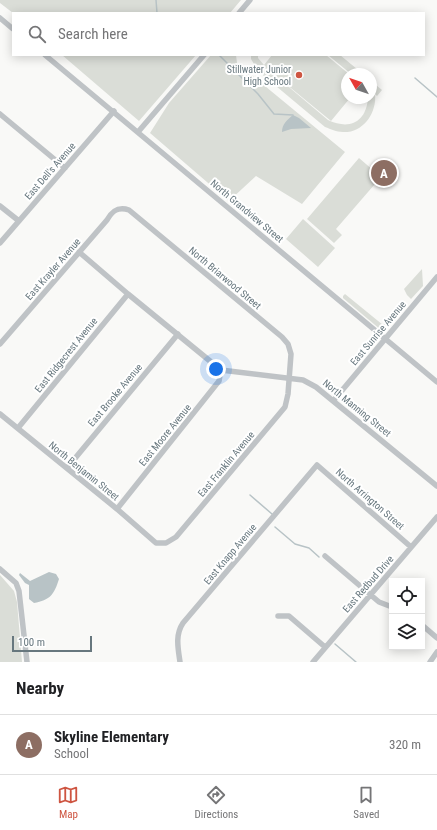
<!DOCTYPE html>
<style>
:root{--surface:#fff;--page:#f2f2f2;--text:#202124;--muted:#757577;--line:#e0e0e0;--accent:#ce5541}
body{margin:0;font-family:"Roboto Condensed",sans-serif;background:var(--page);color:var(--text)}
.controls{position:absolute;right:12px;bottom:12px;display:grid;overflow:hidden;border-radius:0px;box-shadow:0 2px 10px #0003}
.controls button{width:36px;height:36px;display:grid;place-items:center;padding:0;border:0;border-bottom:1px solid var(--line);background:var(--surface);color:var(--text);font:20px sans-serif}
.compass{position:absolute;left:341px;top:68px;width:36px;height:36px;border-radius:50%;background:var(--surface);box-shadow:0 2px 10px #0003;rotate:310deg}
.scale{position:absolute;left:12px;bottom:10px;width:80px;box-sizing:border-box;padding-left:4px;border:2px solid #67777e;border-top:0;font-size:11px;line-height:14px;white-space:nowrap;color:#67777e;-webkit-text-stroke:3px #fff;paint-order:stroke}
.you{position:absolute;left:216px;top:369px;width:14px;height:14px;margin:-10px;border:3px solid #fff;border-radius:50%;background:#1a73e8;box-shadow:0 0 0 6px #1a73e833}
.badge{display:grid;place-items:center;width:26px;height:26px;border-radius:50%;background:var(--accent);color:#fff;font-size:13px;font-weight:700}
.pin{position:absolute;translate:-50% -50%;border:2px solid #fff;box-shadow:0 1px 4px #0006}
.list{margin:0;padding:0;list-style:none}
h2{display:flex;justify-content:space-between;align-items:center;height:52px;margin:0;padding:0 16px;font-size:17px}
h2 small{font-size:13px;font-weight:400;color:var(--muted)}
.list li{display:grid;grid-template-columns:26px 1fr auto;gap:12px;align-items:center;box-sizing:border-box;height:60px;padding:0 16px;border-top:1px solid var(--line)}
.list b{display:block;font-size:15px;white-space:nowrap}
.list p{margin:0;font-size:13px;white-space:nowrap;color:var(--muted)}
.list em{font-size:13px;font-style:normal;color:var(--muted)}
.icon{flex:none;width:22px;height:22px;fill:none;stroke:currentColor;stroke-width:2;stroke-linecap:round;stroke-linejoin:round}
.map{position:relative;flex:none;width:437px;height:662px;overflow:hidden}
.search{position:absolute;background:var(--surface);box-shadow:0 2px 10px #0003;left:12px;right:12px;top:12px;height:44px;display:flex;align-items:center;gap:10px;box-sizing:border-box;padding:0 14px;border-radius:0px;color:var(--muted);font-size:15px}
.sheet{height:112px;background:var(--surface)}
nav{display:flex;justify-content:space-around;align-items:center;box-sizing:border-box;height:56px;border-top:1px solid var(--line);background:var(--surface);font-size:11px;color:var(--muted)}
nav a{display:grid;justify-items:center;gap:2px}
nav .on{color:var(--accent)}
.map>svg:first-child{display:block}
.green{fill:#daddd7}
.water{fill:#b8c3c6}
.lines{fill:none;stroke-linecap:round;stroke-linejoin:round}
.stream{stroke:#b8c3c6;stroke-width:1.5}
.minor{stroke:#bfc3c6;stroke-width:5.5}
.poi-dot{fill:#ce5541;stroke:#fff;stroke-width:1.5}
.labels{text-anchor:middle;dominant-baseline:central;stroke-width:4;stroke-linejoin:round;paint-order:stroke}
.poi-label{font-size:10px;fill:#67777e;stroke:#fff;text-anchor:end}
.street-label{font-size:10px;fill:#67777e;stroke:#fff}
</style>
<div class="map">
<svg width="437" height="662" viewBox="0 0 437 662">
<rect width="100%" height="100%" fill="#f9f9f7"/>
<path class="green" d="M0,0H241L230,13H13L0,3Z
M62,55H196L139,121Z
M211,55H236L237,63L345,152L302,204L256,176L229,201L150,133L169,103Z
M251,55H258V58L264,65L272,55H326L349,74H347V98H350L331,121L264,66L328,120C349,130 366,123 368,98H371V81L382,90L377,96L375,94C377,113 363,133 343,132C336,132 331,129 325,127L258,71L251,59Z
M328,55H340L363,74H351Z
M359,158L381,177L336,229L342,235L334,243L307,219Z
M303,219L335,248L318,267L286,239Z
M422,269L423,286L411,299L407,295L404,289Z
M345,294L383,325L403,305H404L405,308L384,331L381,330L343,298V296Z
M0,575L14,591L17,602L22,662H0Z"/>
<path class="water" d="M293,115L299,118L311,128L291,129L282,132C282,124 287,120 293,115Z
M49,572L56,574L59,579C54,595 50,600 34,603L29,599V585L25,583L19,575L20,573L30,581Z"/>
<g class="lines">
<path class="stream" d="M156,0L157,13
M219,55L258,94L274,114L293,115
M415,78L437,97
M250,495L272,514
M275,527L295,544L309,548L319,557
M335,644L356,662"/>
<path class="minor" d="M239,13L250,0
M0,18L13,29
M45,55L437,382
M0,114L65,168
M138,132L204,55
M0,206L19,221
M0,243L114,111
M79,252L128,294L221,370L303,380L316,387L437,486
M0,344L107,220C112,211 118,206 129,210L282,337L288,344L291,354L288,394L285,407L176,537L166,543H156L117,509L0,414
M334,400L437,277
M18,428L128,294
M67,468L178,334
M117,509L219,381L221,370
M325,556L379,602L392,607
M0,569L16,583L19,591L27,662
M278,616H289L325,647
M422,625L437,638
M180,662C178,648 175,635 183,623L317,465L411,547
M313,662L437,517
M430,662L437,652"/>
</g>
<circle class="poi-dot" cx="299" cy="75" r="4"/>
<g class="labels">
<g class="poi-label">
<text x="291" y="69">Stillwater Junior<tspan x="291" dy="12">High School</tspan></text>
</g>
<g class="street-label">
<text transform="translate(50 171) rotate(-49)">East Dell's Avenue</text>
<text transform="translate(247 211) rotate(40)">North Grandview Street</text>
<text transform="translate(53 269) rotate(-49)">East Krayler Avenue</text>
<text transform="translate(225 278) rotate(40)">North Briarwood Street</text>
<text transform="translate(378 333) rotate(-50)">East Sunrise Avenue</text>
<text transform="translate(66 355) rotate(-51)">East Ridgecrest Avenue</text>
<text transform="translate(115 395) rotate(-50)">East Brooke Avenue</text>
<text transform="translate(357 408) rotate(39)">North Manning Street</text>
<text transform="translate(165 435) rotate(-51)">East Moore Avenue</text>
<text transform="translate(226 464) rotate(-50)">East Franklin Avenue</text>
<text transform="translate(84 471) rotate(39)">North Benjamin Street</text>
<text transform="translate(370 499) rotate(41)">North Arrington Street</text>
<text transform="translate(230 554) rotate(-50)">East Knapp Avenue</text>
<text transform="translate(368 584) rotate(-49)">East Redbud Drive</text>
</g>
</g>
</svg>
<div class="controls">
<button><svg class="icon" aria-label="locate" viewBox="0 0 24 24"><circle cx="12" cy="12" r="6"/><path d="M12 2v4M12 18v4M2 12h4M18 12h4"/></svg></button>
<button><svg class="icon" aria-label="layers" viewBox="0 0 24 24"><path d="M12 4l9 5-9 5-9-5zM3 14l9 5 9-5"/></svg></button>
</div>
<svg class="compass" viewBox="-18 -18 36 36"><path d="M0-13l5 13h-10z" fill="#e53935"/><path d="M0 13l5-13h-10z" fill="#757577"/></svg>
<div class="scale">100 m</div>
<div class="you"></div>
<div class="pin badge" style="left:384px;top:173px;background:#8d6e63">A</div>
<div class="search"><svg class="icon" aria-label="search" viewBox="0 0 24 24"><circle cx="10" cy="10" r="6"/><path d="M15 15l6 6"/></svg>Search here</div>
</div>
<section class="sheet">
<h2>Nearby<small></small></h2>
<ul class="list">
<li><span class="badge" style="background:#8d6e63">A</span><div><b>Skyline Elementary</b><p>School</p></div><em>320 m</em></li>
</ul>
</section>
<nav>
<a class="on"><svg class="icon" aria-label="map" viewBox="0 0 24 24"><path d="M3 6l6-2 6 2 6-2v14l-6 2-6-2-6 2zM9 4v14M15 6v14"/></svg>Map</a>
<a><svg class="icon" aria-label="directions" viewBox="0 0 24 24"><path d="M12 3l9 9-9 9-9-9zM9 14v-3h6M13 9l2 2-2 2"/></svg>Directions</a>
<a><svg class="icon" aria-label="saved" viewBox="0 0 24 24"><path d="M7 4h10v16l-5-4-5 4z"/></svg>Saved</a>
</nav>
